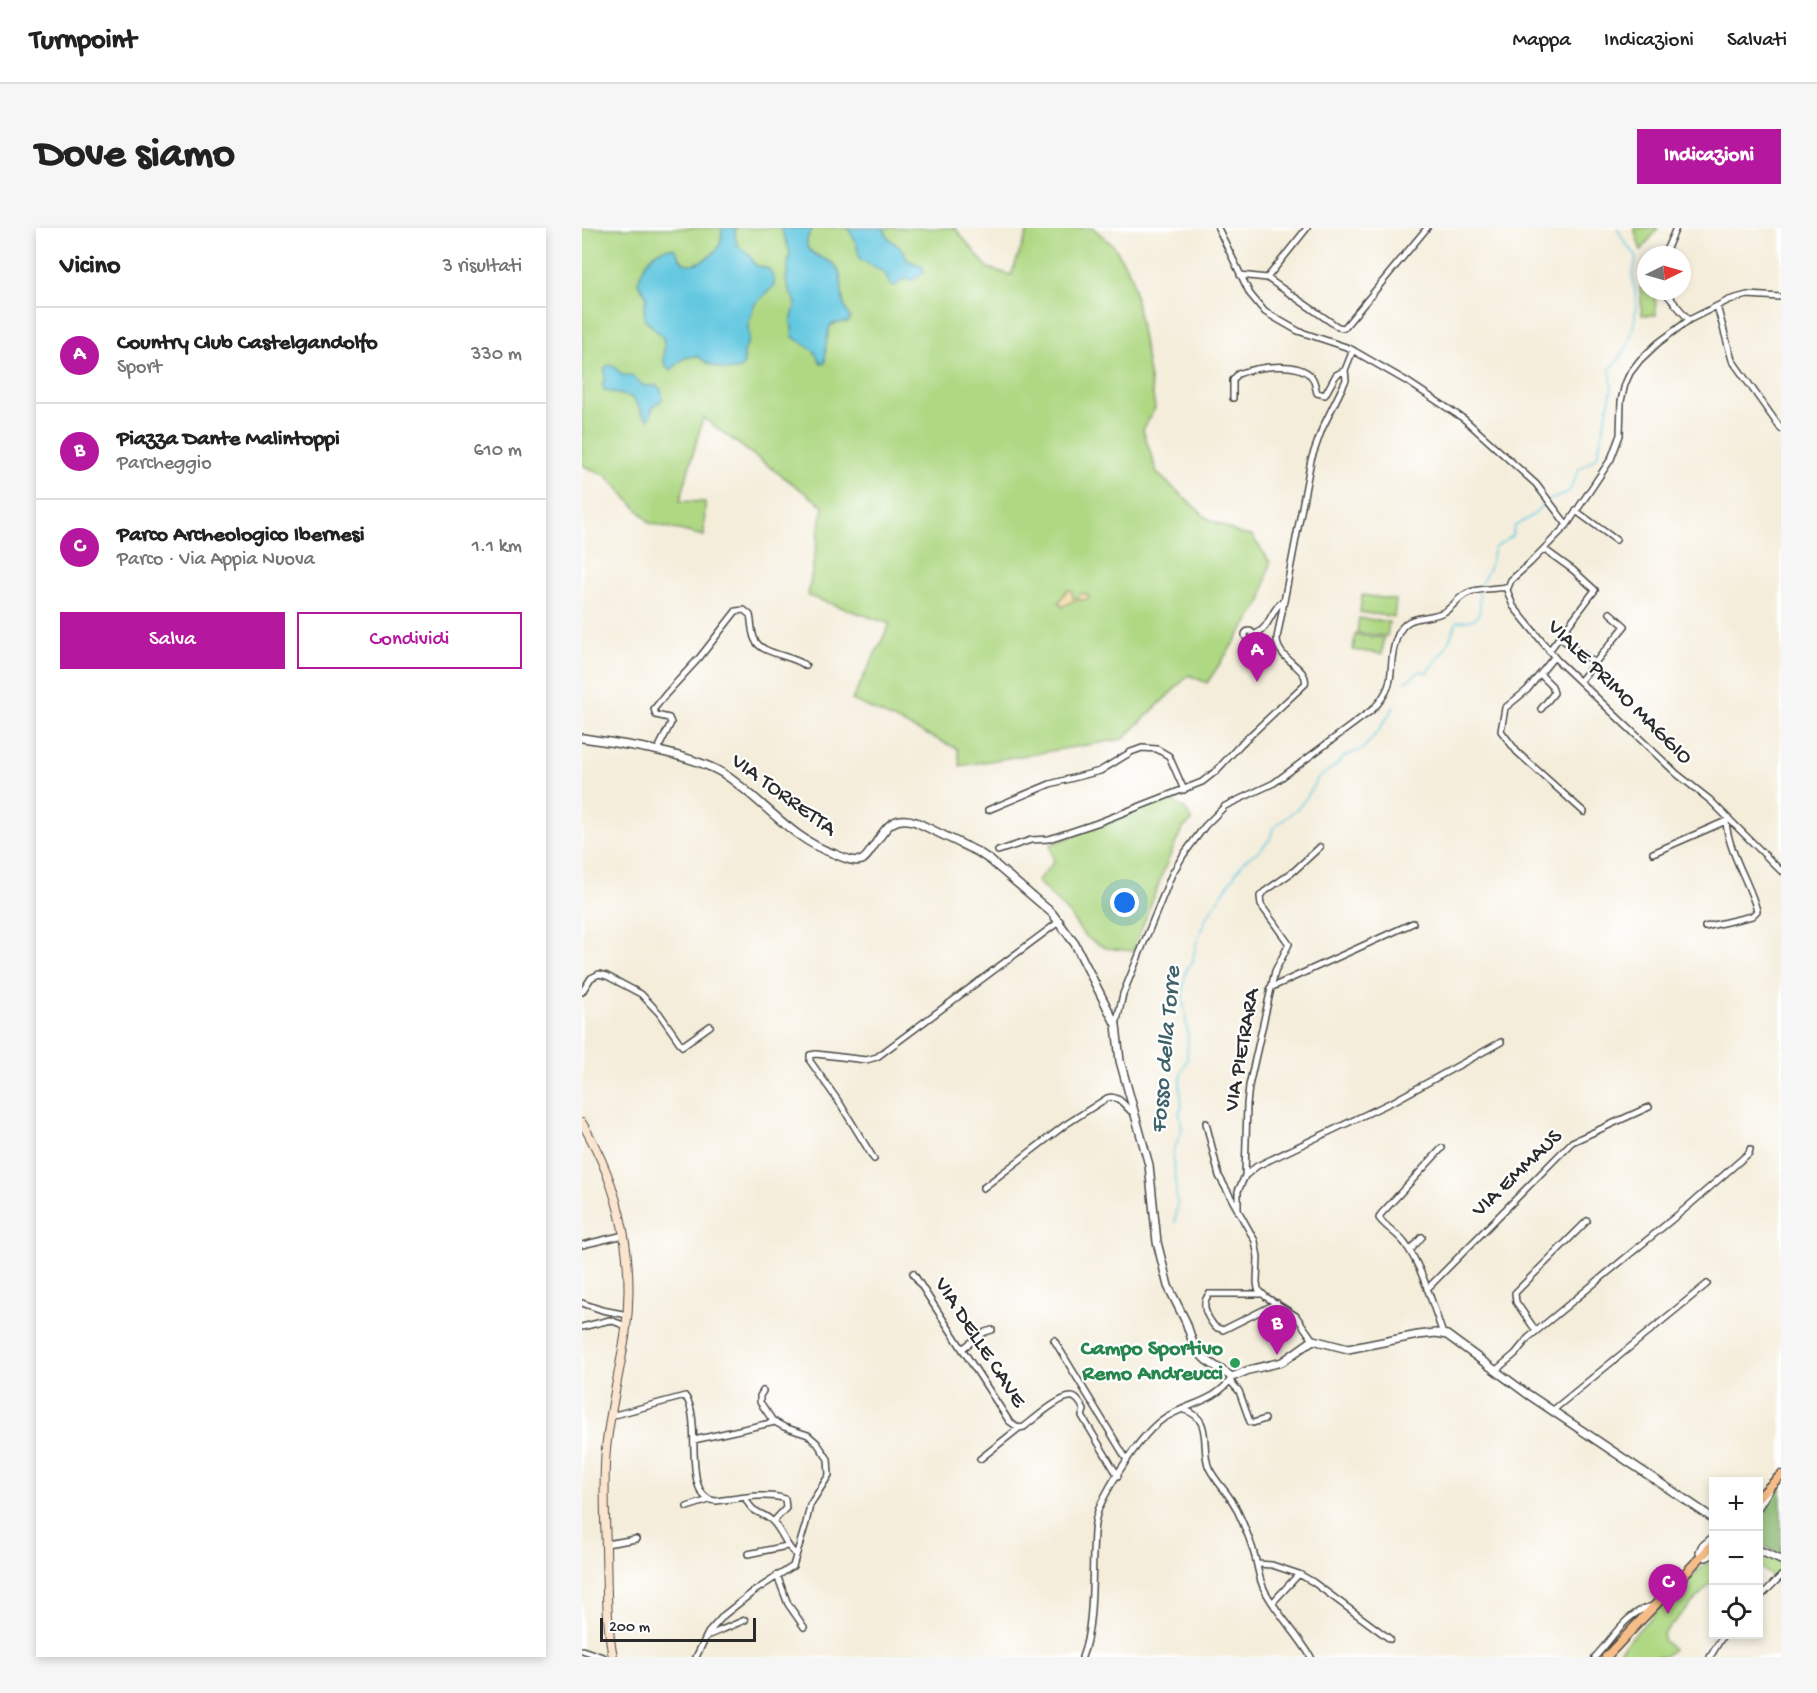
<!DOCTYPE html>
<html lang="it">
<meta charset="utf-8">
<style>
:root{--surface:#fff;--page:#f6f6f6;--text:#222;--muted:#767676;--line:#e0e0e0;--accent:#b5179e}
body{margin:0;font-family:"Gochi Hand",sans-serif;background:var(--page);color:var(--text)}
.controls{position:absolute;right:18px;bottom:18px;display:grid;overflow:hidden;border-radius:0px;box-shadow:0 3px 9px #0003}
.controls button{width:54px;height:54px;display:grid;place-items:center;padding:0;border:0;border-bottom:2px solid var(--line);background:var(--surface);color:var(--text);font:30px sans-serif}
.compass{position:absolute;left:1055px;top:18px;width:54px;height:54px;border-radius:50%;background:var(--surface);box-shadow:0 3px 9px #0003;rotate:85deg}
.scale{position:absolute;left:18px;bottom:15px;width:156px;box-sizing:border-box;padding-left:6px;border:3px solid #2b2b2b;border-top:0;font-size:16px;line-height:21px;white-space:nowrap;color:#2b2b2b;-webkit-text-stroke:4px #fff;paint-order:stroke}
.you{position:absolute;left:543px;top:675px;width:21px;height:21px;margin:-15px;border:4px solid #fff;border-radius:50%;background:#1a73e8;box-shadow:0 0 0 9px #1a73e833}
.badge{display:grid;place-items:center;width:39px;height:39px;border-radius:50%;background:var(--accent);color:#fff;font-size:20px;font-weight:700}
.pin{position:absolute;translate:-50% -50px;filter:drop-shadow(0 2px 3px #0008)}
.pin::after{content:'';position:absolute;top:32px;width:21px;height:18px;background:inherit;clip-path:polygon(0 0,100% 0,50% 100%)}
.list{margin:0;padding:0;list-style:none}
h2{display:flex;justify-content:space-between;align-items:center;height:78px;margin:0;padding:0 24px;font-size:26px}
h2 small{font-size:20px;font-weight:400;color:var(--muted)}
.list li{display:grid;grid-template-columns:39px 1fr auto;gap:18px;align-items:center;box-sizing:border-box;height:96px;padding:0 24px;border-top:2px solid var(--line)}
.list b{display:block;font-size:22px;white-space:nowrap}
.list p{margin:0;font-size:20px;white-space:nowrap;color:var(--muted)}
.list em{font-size:20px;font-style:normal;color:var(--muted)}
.actions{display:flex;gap:12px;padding:18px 24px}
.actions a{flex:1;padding:14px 0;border:2px solid var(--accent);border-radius:0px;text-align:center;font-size:21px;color:var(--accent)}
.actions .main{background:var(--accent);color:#fff}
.icon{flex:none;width:33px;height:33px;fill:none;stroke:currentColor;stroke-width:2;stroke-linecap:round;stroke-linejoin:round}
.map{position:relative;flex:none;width:1199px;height:1429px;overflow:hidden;border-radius:0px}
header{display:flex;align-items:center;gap:36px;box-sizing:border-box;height:84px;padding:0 30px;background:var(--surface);border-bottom:2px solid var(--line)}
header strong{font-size:28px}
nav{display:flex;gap:33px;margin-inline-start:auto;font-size:21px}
.intro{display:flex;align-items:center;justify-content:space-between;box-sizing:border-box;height:144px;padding:0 36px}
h1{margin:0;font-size:42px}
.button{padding:15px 27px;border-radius:0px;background:var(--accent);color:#fff;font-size:21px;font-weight:700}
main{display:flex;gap:36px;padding:0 36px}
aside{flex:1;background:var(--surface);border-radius:0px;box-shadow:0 3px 9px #0003}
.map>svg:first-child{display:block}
.green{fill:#afd883;stroke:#6d8257;stroke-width:1.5}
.forest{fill:#8bb871;stroke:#5b724e;stroke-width:1.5}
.sand{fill:#eeda9e;stroke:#8c8264;stroke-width:1.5}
.water{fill:#62c8e0;stroke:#467a86;stroke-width:1.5}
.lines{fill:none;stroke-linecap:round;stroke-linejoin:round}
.stream{stroke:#62c8e0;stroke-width:1.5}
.minor-casing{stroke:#494845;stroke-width:8}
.tertiary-casing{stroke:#494845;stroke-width:10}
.secondary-casing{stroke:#494845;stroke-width:10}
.primary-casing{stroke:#494845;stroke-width:11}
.minor{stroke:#fff;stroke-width:5}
.tertiary{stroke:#fff;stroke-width:7}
.secondary{stroke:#fce5cf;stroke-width:8}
.primary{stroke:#f7bd88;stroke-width:8}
.leisure-dot{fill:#2e9e5b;stroke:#fff;stroke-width:2}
.labels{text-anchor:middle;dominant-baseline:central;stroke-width:4.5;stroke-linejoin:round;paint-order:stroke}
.street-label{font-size:22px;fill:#2b2b2b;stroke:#fff}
.leisure-label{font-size:22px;font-weight:bold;fill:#27864d;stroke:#fff;text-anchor:end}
.water-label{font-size:24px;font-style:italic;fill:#3e626a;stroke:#fff}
</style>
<header>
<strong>Turnpoint</strong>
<nav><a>Mappa</a><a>Indicazioni</a><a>Salvati</a></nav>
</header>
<div class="intro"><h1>Dove siamo</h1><a class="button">Indicazioni</a></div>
<main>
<aside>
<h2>Vicino<small>3 risultati</small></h2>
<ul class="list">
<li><span class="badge">A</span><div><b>Country Club Castelgandolfo</b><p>Sport</p></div><em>330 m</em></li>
<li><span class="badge">B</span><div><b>Piazza Dante Malintoppi</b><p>Parcheggio</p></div><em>610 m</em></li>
<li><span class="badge">C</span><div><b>Parco Archeologico Ibernesi</b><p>Parco · Via Appia Nuova</p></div><em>1.1 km</em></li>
</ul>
<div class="actions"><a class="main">Salva</a><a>Condividi</a></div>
</aside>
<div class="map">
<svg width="1199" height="1429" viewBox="0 0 1199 1429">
<rect width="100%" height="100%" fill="#fff"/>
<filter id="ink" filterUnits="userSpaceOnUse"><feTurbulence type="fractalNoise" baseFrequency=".0167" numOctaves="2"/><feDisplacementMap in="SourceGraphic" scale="12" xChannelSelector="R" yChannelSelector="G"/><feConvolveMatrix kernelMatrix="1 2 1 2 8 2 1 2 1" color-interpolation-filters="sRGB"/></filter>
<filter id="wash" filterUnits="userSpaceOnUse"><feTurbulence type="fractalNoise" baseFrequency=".008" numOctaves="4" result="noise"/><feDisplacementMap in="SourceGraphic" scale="24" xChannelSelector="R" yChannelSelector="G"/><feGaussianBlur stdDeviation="1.35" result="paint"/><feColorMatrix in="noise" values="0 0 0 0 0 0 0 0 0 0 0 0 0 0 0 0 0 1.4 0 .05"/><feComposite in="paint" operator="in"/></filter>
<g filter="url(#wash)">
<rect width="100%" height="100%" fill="#f4edda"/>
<path class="green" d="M0,0H373L406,40L429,47L447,0H511L532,18L550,49L573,180L561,202L575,245L625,290L658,306L670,308L688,334L679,374L625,455L607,447L541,511L378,538L376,521L270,472L308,396L226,368L241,278L121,190L98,273L123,274L122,308L68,295L25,248L0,237Z
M1052,0H1076L1059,23Z
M1064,58V63H1073L1074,87H1060L1058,59Z
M780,367L814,372L812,389L778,384Z
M777,390L807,394L805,408L775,405Z
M773,407L802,410L800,426L771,422Z
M587,570L604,582L610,593L600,601L583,639L551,723L524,720L510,713L501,706L487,686L455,653L472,634L468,617Z
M1176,1326L1197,1333L1198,1342L1192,1351L1177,1338Z
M1131,1333V1353L1081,1406V1412L1091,1421L1082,1429H1031L1090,1367C1098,1365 1108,1359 1109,1350L1121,1338Z"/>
<path class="forest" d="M1199,1255V1327L1177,1316V1283Z"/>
<path class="sand" d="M485,362L490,363L491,370H495L501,365L506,367L507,371L491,373L480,379L477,374Z"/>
<path class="water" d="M140,0H154L153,7L156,18L167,26L173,37L187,41L192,51V58L172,77L166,97L167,111L162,124V135L158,141C142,145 127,137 115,128L102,130L89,142C75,134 86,123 81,110C77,104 68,97 63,92L62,80L65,68L56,56C59,39 73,16 93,21C95,25 98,31 101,34C111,41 131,28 136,20C140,14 140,6 140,0Z
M199,0H231L225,10V19C232,29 241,29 250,35C263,44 258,64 262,77C264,82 266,85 268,90L266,94L253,95L248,98L244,116L243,135H239L232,123L211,109L209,93L214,75L207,62L204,52L208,24Z
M266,0H302C306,18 321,14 325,32L340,38L342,44L331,52L322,51L313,58L308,57L303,45L278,31L274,15Z
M26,137L32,138L40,147C51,146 54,152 62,158H75L79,162L81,171L71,179L67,191L63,189L51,170L23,162L20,157L23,152V140Z"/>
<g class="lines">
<path class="stream" d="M967,272L983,266L988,262L997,241L1015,229L1030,160L1028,141C1047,125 1054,97 1054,73C1054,65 1051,57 1051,49C1050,41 1055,35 1054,27L1044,16L1035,0
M897,359L907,341L912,320L930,308L932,299L951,287L963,274
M823,454L839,443L844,445L863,421L875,394C878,393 881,393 885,393C902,391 898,376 897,364
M593,995L595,976L591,924L600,901L597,884L600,879L598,858L599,846L605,832L606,808L601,768L603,748L605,740L610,735L615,713L624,690L662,633L679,621L688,611L691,600L715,581L725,569L736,550L752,539L763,528L781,521L797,502L812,479"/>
</g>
</g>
<g filter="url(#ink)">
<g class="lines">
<defs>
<path id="minor" d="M636,0L668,66L683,84L716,103L767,120L826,154L882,191L954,256L985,297
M1082,27L1094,0
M658,47L685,50L725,0
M685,50L756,99L762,100L845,0
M1082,63L1107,92
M1199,69L1165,67L1147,72L1107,92L1076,115L1058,132L1048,145L1043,156L1039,173L1038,207L1029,231L985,297L948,335L929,352L925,362L931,378L975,432L1095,546L1128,572L1199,643
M1135,78L1150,132L1199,201
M651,170V152L656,146C674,139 713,133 728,147C733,151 733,159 735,165L743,167L754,147L763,142L771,122
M994,283L1034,312
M962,321L991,342L1013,362L967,423
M663 407a4 4 0 1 1 8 0a4 4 0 1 1-8 0Z
M671,407C689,401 688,381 702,372
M978,410L1013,435
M972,429L945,462L923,480L919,503L935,524L1002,584
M958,446L970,458L972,465L959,481
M998,453L1043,398L1028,385
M75,523L89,495L87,490L74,487L72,481L84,466L118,429L154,383L162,382L168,387C170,395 169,404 173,412C180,427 212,427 224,438
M406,582L468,556L518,543L549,524L560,520L575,521L587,528L602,562
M416,623L449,612L467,611L515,595L620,554L634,543L659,516L723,456C728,440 694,432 695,410L729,232L740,201L764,152L763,142
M1071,625L1144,593
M1123,699L1170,688L1175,683C1168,655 1146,624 1144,593L1147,591
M688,760L831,695
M0,764L9,750L17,746L25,748L59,766L77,785L100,818L128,798
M534,797L541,766L590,646L602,626L623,598L643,578L692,555L790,482C819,453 803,440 815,409C824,384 844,393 862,384C872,379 877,367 888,364C899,360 913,361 925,359
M624,895L637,948L673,1013L676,1029L675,1054L676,1061L684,1069L714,1088L731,1112
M860,920L799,986L797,990C804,1000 817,1006 824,1017C841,1041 851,1078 861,1106
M292,931L259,877L228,833V827L234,826L284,832L295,829L478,693
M663,948L675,938L814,872L919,814
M401,960L483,897L525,870C537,866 543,879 552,886
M656,983V963L663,948L665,876L667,858L693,743L707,716L679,677L678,668L682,664L712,643L738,619
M0,1017L42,1007
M828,1023L840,1009
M331,1045L427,1193L437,1200
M845,1061L990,914L1067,879
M679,1066H627C618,1077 625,1089 633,1099L641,1102L695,1075
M0,1075L20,1082L46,1087
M0,1099L28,1092L44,1098
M954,1103L934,1074L933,1065L1005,993
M472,1112L545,1232
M380,1121L403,1104L410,1102
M913,1143L933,1126L946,1110L1104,980L1167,925L1168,921
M648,1153L657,1163L668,1194L671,1195L683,1191
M602,1182C632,1190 618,1220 627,1240C635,1256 648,1266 655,1282C662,1297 669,1313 673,1329C676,1340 677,1351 682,1361C694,1385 715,1405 729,1429
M970,1183L1125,1056
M29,1188L103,1168C122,1191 98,1270 134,1273C153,1271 186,1264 203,1271L204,1280L191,1294
M112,1212L193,1194
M398,1231L437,1200L442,1199C451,1192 483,1163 493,1170C497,1172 500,1178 502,1182L500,1188L536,1248
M164,1271C171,1288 182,1283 192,1295C201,1305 203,1317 214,1327
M105,1279L127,1272
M24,1316L54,1311
M166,1326L205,1318
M675,1336L690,1337L717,1346L691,1374
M717,1346L731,1354L808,1411
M195,1347L206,1376L222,1399
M1176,1371L1199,1348
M125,1408L163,1392
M0,1422L21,1429
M114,1429L126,1405L142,1387L171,1364L211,1338L224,1295L228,1277L247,1247L246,1231L235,1215L226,1207L202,1199L191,1193L178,1174V1168L181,1163
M500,1429C511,1402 510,1355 511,1325C512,1310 511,1294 517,1280C528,1255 559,1206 581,1191C603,1176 635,1174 650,1149
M1013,1429C1030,1411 1045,1383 1071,1378
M1128,1429L1142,1406"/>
<path id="tertiary" d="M0,510C41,516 108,525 142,546C179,570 211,613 253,626C260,629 272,635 280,632C284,630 287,625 289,622C302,604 308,585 334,594L396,624L408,632L470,685L493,716L534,797L538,833L567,937L575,1014L586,1058L604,1094L613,1121L624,1132L650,1149L667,1142L700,1134L731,1112L766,1121L836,1107L854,1105L865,1107L944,1165L1132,1291
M1176,1279L1187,1261
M1132,1309L1120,1319L1118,1324L1124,1329L1132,1325
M1176,1322L1199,1332"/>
<path id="secondary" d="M0,895C39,960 54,1034 43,1109C37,1146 28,1183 24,1221C21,1254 23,1287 24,1320C25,1357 24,1393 31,1429"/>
<path id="primary" d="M1176,1270L1199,1247
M1024,1429L1132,1315"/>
</defs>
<use href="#minor" class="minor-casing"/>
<use href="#tertiary" class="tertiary-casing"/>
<use href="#secondary" class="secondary-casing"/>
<use href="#primary" class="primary-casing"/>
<use href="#minor" class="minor"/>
<use href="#tertiary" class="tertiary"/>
<use href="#secondary" class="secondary"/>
<use href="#primary" class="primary"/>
</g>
</g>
<circle class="leisure-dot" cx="653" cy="1135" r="6"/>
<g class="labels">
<g class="street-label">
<text transform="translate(1037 465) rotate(45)">VIALE PRIMO MAGGIO</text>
<text transform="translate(201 568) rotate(36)">VIA TORRETTA</text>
<text transform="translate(661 822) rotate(-80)">VIA PIETRARA</text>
<text transform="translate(936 946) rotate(-44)">VIA EMMAUS</text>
<text transform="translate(397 1115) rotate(57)">VIA DELLE CAVE</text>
</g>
<g class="leisure-label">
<text x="641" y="1122">Campo Sportivo<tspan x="641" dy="25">Remo Andreucci</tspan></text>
</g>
<g class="water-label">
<text transform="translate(585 822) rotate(-85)">Fosso della Torre</text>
</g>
</g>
</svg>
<div class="controls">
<button>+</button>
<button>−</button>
<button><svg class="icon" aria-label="locate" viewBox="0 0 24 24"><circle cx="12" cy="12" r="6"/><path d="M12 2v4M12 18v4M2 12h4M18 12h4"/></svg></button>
</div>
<svg class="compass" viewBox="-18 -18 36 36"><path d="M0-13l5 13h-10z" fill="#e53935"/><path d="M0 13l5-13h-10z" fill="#767676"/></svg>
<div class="scale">200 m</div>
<div class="you"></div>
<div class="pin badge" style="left:675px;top:454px">A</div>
<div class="pin badge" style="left:695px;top:1127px">B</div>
<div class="pin badge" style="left:1086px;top:1386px">C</div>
</div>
</main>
